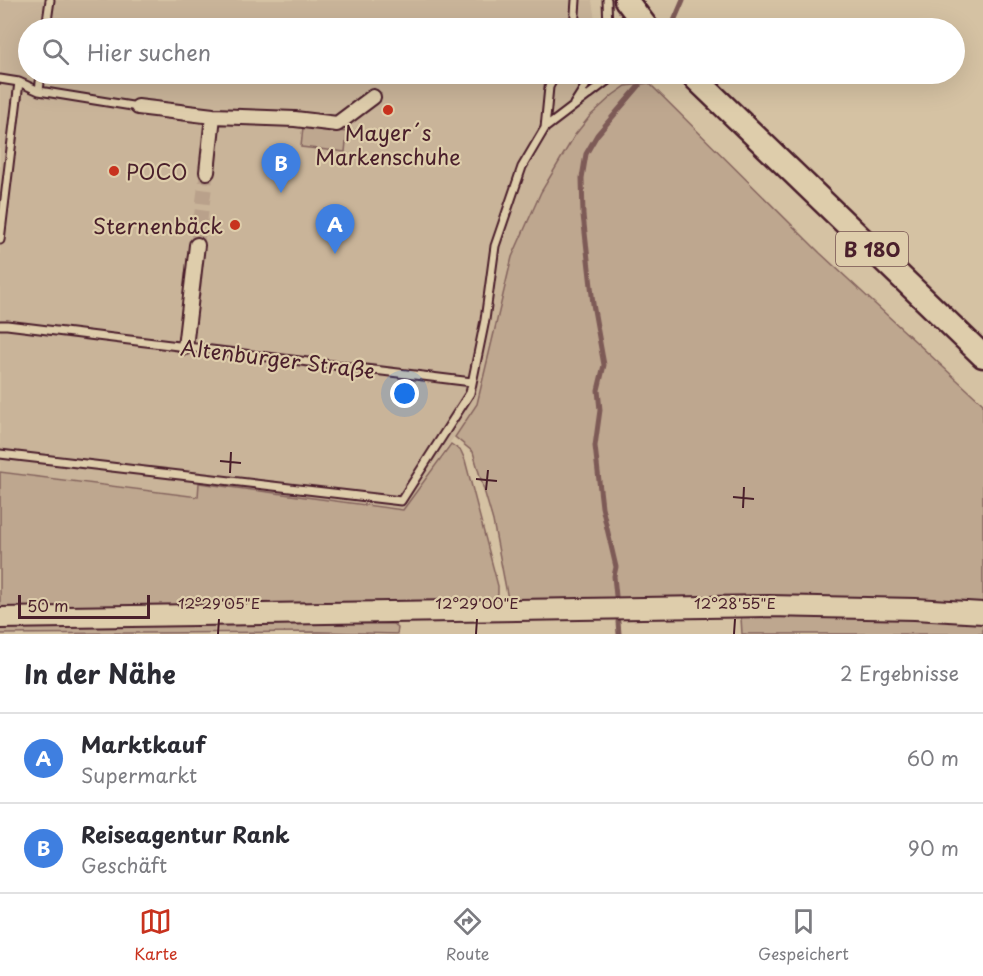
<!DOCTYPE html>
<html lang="de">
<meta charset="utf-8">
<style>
:root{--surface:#fff;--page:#f7f7f7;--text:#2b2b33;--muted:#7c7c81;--line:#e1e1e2;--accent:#c8321e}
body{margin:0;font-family:"Playpen Sans",sans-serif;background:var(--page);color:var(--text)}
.scale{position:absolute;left:18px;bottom:15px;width:132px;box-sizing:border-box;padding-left:6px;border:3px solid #4a1f2b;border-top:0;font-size:16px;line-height:21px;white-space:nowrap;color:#4a1f2b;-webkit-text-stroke:4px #decdab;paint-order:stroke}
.you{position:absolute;left:405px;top:394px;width:21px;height:21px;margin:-15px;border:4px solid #fff;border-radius:50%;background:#1a73e8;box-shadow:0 0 0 9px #1a73e833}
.badge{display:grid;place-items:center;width:39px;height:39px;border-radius:50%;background:var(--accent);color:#fff;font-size:20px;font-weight:700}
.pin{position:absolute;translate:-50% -50px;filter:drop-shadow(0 2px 3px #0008)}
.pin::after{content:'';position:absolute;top:32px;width:21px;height:18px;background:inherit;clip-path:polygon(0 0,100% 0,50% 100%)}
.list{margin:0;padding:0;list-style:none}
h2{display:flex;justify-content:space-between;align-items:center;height:78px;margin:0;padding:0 24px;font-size:26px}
h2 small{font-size:20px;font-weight:400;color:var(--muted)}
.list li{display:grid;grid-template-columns:39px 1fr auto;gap:18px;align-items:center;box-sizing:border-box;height:90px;padding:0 24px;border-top:2px solid var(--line)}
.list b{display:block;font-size:22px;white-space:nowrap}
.list p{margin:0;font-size:20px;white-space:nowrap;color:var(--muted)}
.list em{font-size:20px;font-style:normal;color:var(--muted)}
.icon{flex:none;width:33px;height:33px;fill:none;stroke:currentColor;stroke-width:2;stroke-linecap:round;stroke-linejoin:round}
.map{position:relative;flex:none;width:983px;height:634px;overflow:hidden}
.search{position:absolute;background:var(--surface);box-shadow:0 6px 24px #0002;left:18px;right:18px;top:18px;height:66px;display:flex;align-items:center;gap:15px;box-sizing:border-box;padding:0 21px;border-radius:33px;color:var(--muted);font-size:22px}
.sheet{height:258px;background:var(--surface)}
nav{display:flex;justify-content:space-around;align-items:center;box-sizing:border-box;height:84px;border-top:2px solid var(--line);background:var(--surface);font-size:16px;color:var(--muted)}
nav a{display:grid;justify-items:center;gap:3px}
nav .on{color:var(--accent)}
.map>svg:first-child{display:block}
.built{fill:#c9b499}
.green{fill:#bea78f;stroke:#84635d;stroke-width:1.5}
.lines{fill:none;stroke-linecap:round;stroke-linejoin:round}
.stream{stroke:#7d5a57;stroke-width:5}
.street-tunnel{stroke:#b9a18b;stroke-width:14;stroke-dasharray:14 7;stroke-linecap:butt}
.lane-casing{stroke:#4a1f2b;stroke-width:11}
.street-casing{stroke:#4a1f2b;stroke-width:18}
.secondary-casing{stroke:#4a1f2b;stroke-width:24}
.primary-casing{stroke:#4a1f2b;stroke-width:27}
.lane{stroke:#decdab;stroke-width:7}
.street{stroke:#decdab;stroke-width:14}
.secondary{stroke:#decdab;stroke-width:20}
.primary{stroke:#decdab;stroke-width:22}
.ticks{fill:none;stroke:#4a1f2b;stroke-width:2}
.poi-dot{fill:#c8321e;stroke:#decdab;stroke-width:2}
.labels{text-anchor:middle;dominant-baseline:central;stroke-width:4.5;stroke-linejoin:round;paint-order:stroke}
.shield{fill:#decdab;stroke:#765351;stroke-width:1.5}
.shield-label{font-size:20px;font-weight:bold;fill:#4a1f2b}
.poi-label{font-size:21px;fill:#4a1f2b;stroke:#decdab}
.street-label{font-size:21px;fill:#4a1f2b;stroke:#decdab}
.ticks-label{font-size:15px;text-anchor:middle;fill:#4a1f2b;stroke:#decdab;stroke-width:4.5;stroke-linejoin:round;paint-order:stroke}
</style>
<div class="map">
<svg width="983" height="634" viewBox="0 0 983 634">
<rect width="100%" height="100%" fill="#d5c2a3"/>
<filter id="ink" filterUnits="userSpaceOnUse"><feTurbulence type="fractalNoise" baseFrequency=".0167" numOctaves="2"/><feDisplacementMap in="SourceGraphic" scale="12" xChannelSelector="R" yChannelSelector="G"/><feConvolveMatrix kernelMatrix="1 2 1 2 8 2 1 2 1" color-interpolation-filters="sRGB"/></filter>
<g filter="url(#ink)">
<path class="built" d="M0,0H592L596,28H28V74H619L626,86L613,95L590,116L575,135L541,192L512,257L477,404L403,510L199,483L198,497L0,472Z"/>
<path class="green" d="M649,83L820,253L983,404V634H742L740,601L512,602L508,599L493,521L473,452L455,437L477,404L512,257L541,192L575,135L590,116L613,95L626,86Z
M303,127L347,132L345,152L301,147Z
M451,444L461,451L465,460L498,586V594L496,600L491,603L0,609V472L198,497L199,483L403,510Z
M343,623L393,624L398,628L397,634L319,632L0,634V627Z"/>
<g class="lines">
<path class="stream" d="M674,21L683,0
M616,596L614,576L616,567L602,507L595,446L600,410L598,390L604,365L593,304L583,215L582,178L586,154L597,135L639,86
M618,622L619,634"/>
<path class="street-tunnel" d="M197,245L207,172"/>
<defs>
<path id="lane" d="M607,0L608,28
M46,28L50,0
M574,28L576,0
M0,79L19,82L0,240
M19,82L39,91L138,107
M39,91L41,74
M574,104L593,74
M545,128L549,87L556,74
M0,325H7L472,382
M0,454L401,501L470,393L485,320L495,246L522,167L545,128L616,74"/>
<path id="street" d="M138,107L213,116L295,119L337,124L373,97
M207,172L213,116
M185,347L197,245"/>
<path id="secondary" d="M0,618L769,606L915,609L983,613"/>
<path id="primary" d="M626,0L647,28
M691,74L983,356"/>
</defs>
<use href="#lane" class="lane-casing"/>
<use href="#street" class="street-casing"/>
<use href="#secondary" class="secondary-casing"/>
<use href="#primary" class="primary-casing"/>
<use href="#lane" class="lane"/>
<use href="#street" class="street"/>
<use href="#secondary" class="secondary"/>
<use href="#primary" class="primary"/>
</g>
</g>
<path class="ticks" d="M220,461L241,463M230,473L231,452M476,479L497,481M486,490L488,470M733,497L754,499M743,508L744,487M218,634L219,619M476,634L477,619M734,634L735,619"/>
<g class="poi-dot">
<circle cx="388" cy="110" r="6"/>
<circle cx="114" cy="171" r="6"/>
<circle cx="235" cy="225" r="6"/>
</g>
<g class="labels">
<rect class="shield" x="836" y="232" width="72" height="34" rx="4.5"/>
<g class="shield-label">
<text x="872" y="249">B 180</text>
</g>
<g class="poi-label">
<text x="388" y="132">Mayer´s<tspan x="388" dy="24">Markenschuhe</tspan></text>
<text x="126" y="171" text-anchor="start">POCO</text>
<text x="223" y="225" text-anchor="end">Sternenbäck</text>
</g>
<g class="street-label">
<text transform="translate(278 358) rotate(7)">Altenburger Straße</text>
</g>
</g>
<g class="ticks-label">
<text x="219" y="609">12°29'05"E</text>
<text x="477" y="609">12°29'00"E</text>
<text x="735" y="609">12°28'55"E</text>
</g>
</svg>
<div class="scale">50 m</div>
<div class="you"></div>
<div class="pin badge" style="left:335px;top:254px;background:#3f7fe0">A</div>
<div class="pin badge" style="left:281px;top:193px;background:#3f7fe0">B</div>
<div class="search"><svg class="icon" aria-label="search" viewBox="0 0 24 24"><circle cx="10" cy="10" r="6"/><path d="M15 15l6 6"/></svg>Hier suchen</div>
</div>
<section class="sheet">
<h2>In der Nähe<small>2 Ergebnisse</small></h2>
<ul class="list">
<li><span class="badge" style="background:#3f7fe0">A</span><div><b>Marktkauf</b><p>Supermarkt</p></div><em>60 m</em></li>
<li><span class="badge" style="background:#3f7fe0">B</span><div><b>Reiseagentur Rank</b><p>Geschäft</p></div><em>90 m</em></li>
</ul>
</section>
<nav>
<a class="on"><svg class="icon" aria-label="map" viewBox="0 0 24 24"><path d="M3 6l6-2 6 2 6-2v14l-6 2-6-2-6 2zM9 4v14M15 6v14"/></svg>Karte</a>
<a><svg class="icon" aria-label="directions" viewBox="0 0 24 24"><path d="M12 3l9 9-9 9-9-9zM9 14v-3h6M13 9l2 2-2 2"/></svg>Route</a>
<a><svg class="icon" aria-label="saved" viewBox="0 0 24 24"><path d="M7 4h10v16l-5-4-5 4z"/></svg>Gespeichert</a>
</nav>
